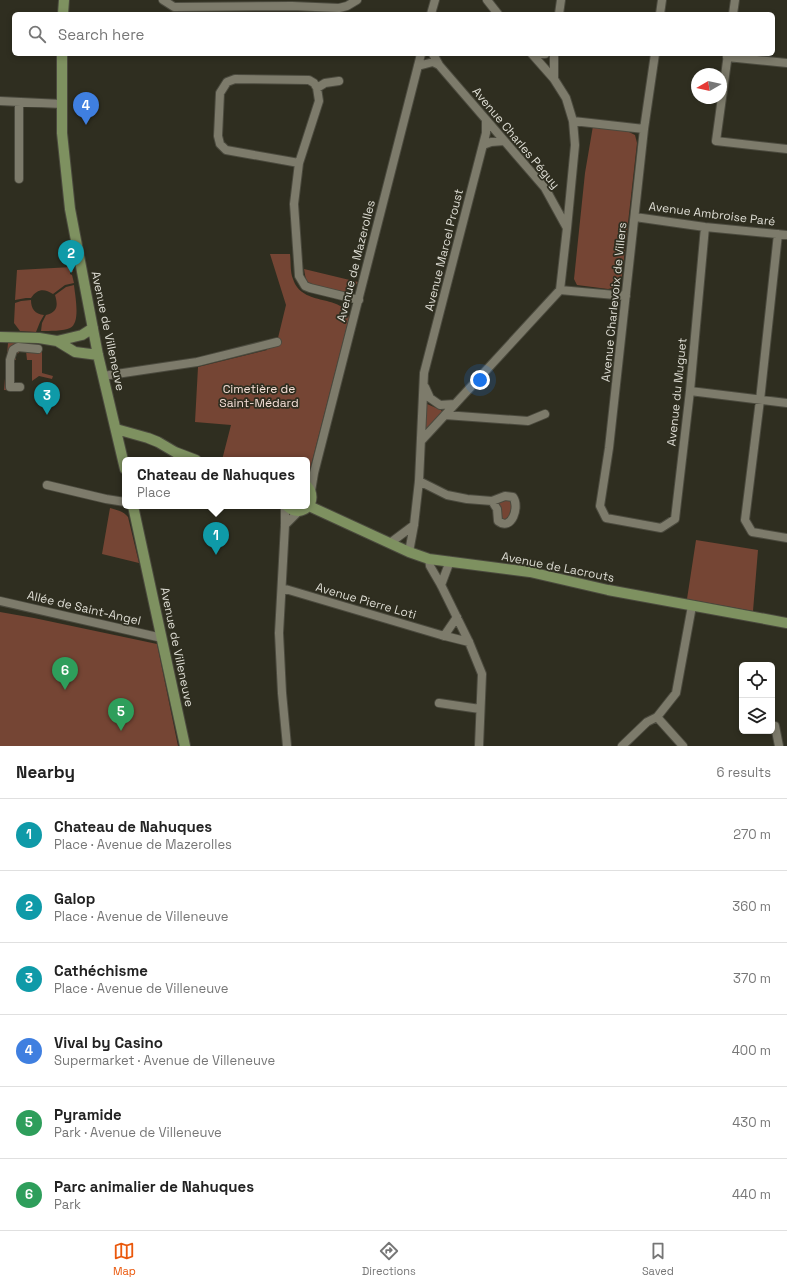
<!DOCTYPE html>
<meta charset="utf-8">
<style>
:root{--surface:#fff;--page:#f2f2f2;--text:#222;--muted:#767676;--line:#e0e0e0;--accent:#ea580c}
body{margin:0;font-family:"Space Grotesk",sans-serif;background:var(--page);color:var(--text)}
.controls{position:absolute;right:12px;bottom:12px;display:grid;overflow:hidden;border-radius:6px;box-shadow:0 2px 6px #0003}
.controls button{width:36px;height:36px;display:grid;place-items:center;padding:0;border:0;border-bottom:1px solid var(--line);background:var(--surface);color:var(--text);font:20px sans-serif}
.compass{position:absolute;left:691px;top:68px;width:36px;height:36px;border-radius:50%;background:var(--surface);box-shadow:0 2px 6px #0003;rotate:261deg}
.you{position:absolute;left:480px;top:380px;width:14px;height:14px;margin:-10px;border:3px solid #fff;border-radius:50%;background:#1a73e8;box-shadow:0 0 0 6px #1a73e833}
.badge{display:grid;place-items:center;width:26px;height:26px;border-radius:50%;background:var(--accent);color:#fff;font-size:13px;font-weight:700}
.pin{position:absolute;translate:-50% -33px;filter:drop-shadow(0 1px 2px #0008)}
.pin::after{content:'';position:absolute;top:21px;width:14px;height:12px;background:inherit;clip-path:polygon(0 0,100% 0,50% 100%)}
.popup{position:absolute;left:122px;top:457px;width:188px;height:52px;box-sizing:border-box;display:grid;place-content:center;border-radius:6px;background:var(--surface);filter:drop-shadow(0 1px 3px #0005);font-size:13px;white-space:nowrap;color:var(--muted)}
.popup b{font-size:15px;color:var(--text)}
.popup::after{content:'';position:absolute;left:50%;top:100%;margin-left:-8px;border:8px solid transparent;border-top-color:var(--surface)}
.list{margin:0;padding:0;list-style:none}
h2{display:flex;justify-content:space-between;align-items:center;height:52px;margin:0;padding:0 16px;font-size:17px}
h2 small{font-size:13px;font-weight:400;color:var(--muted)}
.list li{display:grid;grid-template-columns:26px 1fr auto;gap:12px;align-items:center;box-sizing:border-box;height:72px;padding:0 16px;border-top:1px solid var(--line)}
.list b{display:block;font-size:15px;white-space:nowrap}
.list p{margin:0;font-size:13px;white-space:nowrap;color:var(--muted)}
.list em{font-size:13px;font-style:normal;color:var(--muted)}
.icon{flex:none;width:22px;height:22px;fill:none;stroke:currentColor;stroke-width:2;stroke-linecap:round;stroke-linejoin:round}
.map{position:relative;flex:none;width:787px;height:746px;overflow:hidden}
.search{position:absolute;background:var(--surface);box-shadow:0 2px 6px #0003;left:12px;right:12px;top:12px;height:44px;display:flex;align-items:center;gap:10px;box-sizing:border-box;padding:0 14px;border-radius:6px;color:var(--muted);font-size:15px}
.sheet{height:484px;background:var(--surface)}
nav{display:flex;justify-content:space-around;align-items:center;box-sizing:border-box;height:56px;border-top:1px solid var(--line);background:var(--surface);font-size:11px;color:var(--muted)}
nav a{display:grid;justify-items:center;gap:2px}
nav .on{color:var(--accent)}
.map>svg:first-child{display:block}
.green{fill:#754534}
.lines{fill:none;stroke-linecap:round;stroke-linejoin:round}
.street-casing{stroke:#4b4a3e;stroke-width:10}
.secondary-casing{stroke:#4b4a3e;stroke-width:12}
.street{stroke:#7d7b6b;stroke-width:8}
.secondary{stroke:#7e9160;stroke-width:10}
.labels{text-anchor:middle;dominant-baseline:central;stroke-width:3.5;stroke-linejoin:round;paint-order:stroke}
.street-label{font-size:12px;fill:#deddd4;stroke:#2f2e20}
.park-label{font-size:12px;fill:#f4ded6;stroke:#2f2e20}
</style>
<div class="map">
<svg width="787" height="746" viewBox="0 0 787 746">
<rect width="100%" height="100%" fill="#2f2e20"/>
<path class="green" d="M593,126L625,130L635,135L637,143L622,276L617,287L608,289L577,285L574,279L585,173Z
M270,254H290C291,262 290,272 293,279C302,308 344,293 349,318L309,473L307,475V460H222L231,425L195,422L198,367L267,350L266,345L277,342L286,305Z
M72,267L73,272H70V274L72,275L74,283L65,285L53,294C44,288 37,289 31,298H26L15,300L17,270Z
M304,269L358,282C355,287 351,291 346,292C340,293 313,286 309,283C305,279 305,274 304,269Z
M74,285C75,295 81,323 70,328C64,331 49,331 41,331L42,323L46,315C58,312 58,305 55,295L66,287Z
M31,300C31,309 35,314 44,315L40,322L36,332L20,331L14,323L15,303L21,301Z
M8,343H25L42,348V373L53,376L52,379L39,376L32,381V360H27L26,351H19V353L15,354L16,360H13V383L20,391L4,390Z
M427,404L441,410L443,413L426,431H424Z
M511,498L512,516L502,522L495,502Z
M110,508C117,510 123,511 128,517L139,563L102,554Z
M696,540L758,550L753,611L687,599Z
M0,612L34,618L157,644L178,746H0Z"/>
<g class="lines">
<defs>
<path id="street" d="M163,0L174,7L292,6L339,8L347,6L357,0
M487,0L498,14
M431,14L435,0
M559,14L561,0
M660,14L662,0
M733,14L735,0
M532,54L554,79L566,98L573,121L575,145L567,228
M532,54H545
M554,54V79
M655,54L644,129L609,448L600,506L606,518L661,528L675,519L690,391L705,227
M728,54L716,141L787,149
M727,57L787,63
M418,66L433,62L439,65
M317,88L325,83L339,81
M0,101L62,104
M573,121L644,129
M483,145L491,142L504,141
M299,163L226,150L220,144L218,136L220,93L227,82L235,79L309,80L314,83L317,88L319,101L299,163L294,204L299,276L305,286L310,288L359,300
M19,179V102
M635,217L705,227L787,235
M778,234L760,400L745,520L752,532L787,538
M560,290L626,296
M103,376L197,362L277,342
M20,387H10V360L13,350L18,347L38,349
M425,387L430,398L440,405L455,404
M690,391L787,403
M445,415L528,421L545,414
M421,441L560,290L567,228L545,188L439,65L433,54
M419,481L447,495L467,499L492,501L505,496L513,497C520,506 512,532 498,521L497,509L492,501
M47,485L106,499L125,502
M311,491L314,473L421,54
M285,506V525L279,633L282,693L287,746
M285,525L299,511
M390,543L414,525
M409,552L414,525L419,481L424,373L486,133V121
M429,559L430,566L441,585L469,642L482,674L479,746
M441,585L450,561
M282,588L441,635L469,642
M0,601L162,638
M444,636L457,617
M439,703L480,709
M657,717L683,746
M775,726L779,746
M622,746L647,722L657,717L676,693L692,606"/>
<path id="secondary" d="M63,14L64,0
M62,54V133L70,209L98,355L125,469
M0,337L39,338L57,341L75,352L98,355
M57,341L82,335L93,328
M116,429L148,438L158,442L175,452L196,460
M133,506L185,746
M287,506C302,520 320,501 307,486
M309,506L409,552L429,559L530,572L608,590L787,623"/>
</defs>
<use href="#street" class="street-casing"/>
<use href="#secondary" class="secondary-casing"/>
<use href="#street" class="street"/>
<use href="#secondary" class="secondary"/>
</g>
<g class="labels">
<g class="street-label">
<text transform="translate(516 138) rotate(50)">Avenue Charles Péguy</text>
<text transform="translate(712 214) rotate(7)">Avenue Ambroise Paré</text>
<text transform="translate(444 250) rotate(-76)">Avenue Marcel Proust</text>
<text transform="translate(356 261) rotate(-76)">Avenue de Mazerolles</text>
<text transform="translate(614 302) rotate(-84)">Avenue Charlevoix de Villers</text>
<text transform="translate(108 331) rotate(78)">Avenue de Villeneuve</text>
<text transform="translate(677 392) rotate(-84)">Avenue du Muguet</text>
<text transform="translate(558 567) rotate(11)">Avenue de Lacrouts</text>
<text transform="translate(366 601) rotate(16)">Avenue Pierre Loti</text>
<text transform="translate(84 608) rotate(13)">Allée de Saint-Angel</text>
<text transform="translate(177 647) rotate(78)">Avenue de Villeneuve</text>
</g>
<g class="park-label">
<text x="259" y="389">Cimetière de<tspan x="259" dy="14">Saint-Médard</tspan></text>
</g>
</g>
</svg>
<div class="controls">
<button><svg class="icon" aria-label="locate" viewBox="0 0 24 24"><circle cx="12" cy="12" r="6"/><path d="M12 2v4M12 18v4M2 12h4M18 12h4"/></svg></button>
<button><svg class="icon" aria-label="layers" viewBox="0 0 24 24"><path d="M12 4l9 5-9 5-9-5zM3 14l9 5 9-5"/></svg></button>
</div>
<svg class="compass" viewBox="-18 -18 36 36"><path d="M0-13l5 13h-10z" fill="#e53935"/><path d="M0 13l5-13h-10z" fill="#767676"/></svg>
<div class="you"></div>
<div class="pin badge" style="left:216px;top:555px;background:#0f9aa8">1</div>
<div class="popup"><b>Chateau de Nahuques</b>Place</div>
<div class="pin badge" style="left:71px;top:273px;background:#0f9aa8">2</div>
<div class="pin badge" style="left:47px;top:415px;background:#0f9aa8">3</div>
<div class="pin badge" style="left:86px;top:125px;background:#3f7fe0">4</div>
<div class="pin badge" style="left:121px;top:731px;background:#2e9e5b">5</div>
<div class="pin badge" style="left:65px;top:690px;background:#2e9e5b">6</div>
<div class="search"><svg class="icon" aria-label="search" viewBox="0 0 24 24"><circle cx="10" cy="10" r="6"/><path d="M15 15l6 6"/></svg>Search here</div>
</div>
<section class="sheet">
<h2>Nearby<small>6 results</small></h2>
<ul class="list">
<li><span class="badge" style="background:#0f9aa8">1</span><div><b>Chateau de Nahuques</b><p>Place · Avenue de Mazerolles</p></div><em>270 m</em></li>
<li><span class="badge" style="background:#0f9aa8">2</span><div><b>Galop</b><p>Place · Avenue de Villeneuve</p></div><em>360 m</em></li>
<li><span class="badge" style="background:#0f9aa8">3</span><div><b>Cathéchisme</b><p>Place · Avenue de Villeneuve</p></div><em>370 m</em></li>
<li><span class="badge" style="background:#3f7fe0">4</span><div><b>Vival by Casino</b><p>Supermarket · Avenue de Villeneuve</p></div><em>400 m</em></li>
<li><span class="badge" style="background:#2e9e5b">5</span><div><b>Pyramide</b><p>Park · Avenue de Villeneuve</p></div><em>430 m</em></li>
<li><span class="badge" style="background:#2e9e5b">6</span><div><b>Parc animalier de Nahuques</b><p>Park</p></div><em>440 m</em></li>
</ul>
</section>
<nav>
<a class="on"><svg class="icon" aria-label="map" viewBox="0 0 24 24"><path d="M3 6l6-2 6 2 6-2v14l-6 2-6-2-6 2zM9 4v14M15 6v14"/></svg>Map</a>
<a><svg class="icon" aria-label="directions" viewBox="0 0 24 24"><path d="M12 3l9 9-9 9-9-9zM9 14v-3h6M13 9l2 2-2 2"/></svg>Directions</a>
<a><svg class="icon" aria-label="saved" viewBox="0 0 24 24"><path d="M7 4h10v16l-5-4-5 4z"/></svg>Saved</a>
</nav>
